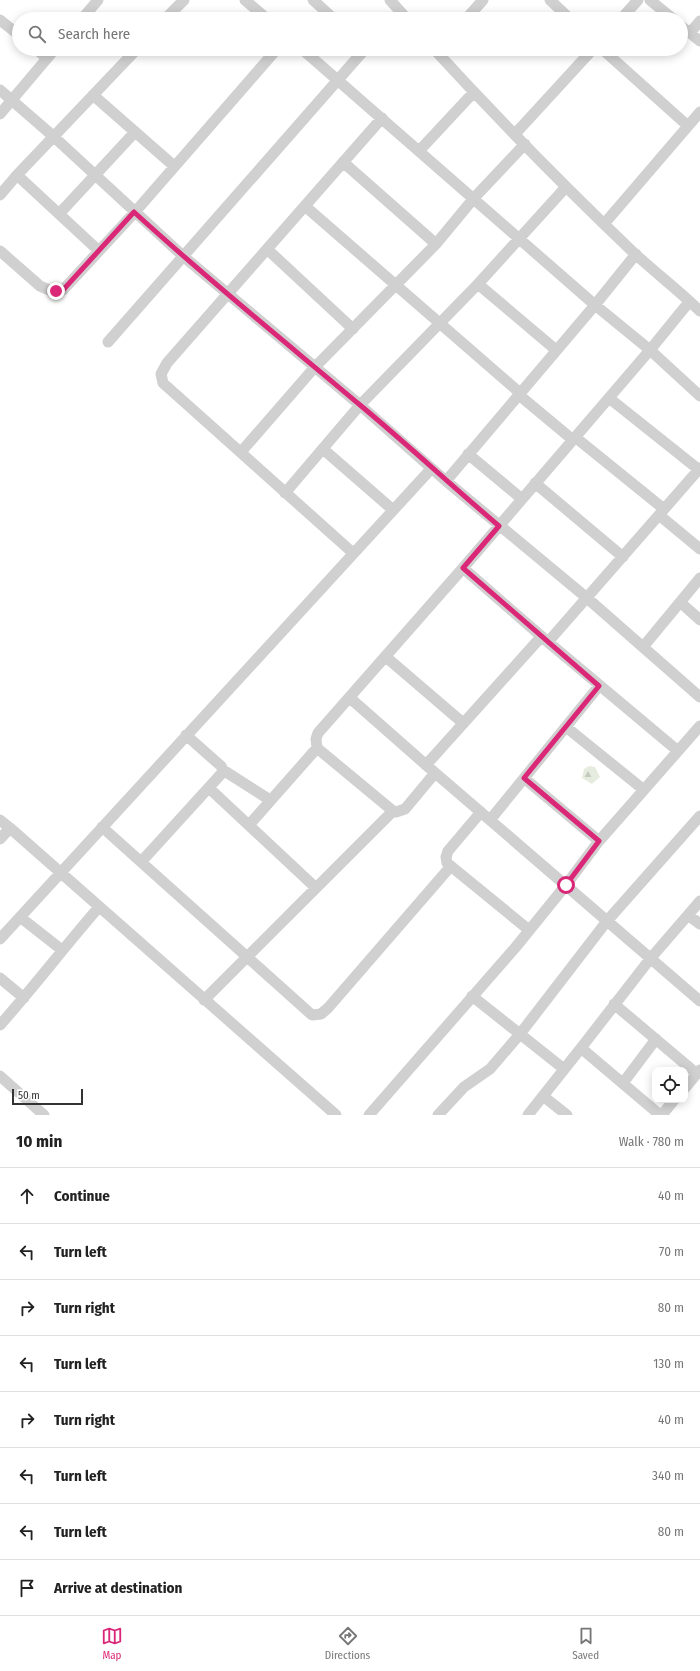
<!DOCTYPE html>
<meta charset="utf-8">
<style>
:root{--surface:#fff;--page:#f6f6f6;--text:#222;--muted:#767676;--line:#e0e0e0;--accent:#db2777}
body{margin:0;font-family:"Fira Sans Condensed",sans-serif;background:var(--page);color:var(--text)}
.controls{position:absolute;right:12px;bottom:12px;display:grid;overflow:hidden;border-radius:8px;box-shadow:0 2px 10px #0003}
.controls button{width:36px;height:36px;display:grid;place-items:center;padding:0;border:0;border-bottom:1px solid var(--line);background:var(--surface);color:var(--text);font:20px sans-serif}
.scale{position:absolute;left:12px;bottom:10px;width:71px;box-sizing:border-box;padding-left:4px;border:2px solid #333;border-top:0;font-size:11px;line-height:14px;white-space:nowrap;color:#333;-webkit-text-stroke:3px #fff;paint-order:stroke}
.stop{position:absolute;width:12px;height:12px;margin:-9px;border:3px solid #db2777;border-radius:50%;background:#fff}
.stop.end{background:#db2777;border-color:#fff;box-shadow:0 1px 4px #0008}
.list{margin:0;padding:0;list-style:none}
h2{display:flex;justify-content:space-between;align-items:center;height:52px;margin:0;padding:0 16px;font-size:17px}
h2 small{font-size:13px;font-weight:400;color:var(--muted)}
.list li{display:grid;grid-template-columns:26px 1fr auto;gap:12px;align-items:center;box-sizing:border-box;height:56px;padding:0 16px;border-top:1px solid var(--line)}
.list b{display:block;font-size:15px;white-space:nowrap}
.list em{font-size:13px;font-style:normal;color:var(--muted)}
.icon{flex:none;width:22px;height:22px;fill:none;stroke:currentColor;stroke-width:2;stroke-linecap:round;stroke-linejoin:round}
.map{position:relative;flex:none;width:700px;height:1115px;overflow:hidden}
.search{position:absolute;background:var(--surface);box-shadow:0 2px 10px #0003;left:12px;right:12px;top:12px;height:44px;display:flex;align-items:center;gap:10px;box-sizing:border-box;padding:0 14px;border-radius:22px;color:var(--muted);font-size:15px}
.sheet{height:500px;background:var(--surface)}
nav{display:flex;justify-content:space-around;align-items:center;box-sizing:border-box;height:56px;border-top:1px solid var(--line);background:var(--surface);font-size:11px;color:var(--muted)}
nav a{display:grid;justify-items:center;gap:2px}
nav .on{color:var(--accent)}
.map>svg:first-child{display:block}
.forest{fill:url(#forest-firs)}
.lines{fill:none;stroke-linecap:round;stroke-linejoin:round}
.minor{stroke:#d0d0d0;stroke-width:11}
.route{stroke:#db2777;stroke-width:5}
</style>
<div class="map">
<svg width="700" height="1115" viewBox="0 0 700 1115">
<defs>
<pattern id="forest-firs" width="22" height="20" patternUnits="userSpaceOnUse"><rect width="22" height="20" fill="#e6ecdf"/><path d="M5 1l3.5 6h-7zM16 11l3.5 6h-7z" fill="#c6cbc0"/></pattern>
</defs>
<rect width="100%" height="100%" fill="#fff"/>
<path class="forest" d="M589,766L595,767L600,777L592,784L582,778L584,769Z"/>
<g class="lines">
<path class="minor" d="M245,0L267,19
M313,0L334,19
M390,0L407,19
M550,0L570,19
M650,0L673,19
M82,19L98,0
M165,19L184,0
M466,19L483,0
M621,19L638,0
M0,20L19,35
M681,26L700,41
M690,33L700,21
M36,49L47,58
M302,49L595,305L650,350L700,396
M434,49C498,119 565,187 634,253C656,273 679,291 700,311
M602,49L688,126
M0,90L53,136L183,256L360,405L446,481L587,598L700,697
M93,95L174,166
M0,114L55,49
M515,134L593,49
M419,151L474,92
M343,162L436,244
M17,175L99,251
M0,195L17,175L137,49
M306,207L520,393
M59,214L135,132
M604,224L700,112
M267,249L353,329
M0,251L40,286C48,290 54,292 63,290L135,212L277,49
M478,284L556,350
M108,342L365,49
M519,395L573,440
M609,398L698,469
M575,437L664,509
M323,449L393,510
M241,452L314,368L436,244L474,198L525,144
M468,454L522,499
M446,481L595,305L636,254
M535,483L623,557
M285,493L360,405L478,284L566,187
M659,515L700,549
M353,553L163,383L161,374L167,363C238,281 311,200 382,118
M463,568L548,642L678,751
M680,602L700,620
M548,642L700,468
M643,647L700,578
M386,657L463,723
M350,698L426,765L541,637
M566,727L644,790
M426,765L700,1001
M223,770L270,800
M435,773L405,809L396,812L393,811L317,748L316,739L318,733L463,568L650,350L689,302
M524,778L599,841
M209,788L316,888
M481,812L448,851L446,857L447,863L529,930
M0,820L10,828
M490,820L599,686
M249,825L317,748
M102,827L312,1015L321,1014L328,1008L451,866
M0,839L10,828L336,1115
M141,862L222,773L223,770L221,766L186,735
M688,915L700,924
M20,917L62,950
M0,939L431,469
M0,978L24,998
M472,996L564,1069
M204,1000L393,811
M614,1004L697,1074
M0,1025C34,987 65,946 99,907
M0,1076L44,1115
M623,1083L656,1039
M685,1088L700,1070
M543,1096L567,1115
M369,1115L515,948L566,885L599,841L700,726
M438,1115L464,1087L490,1069L520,1034L607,921L700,816
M528,1115L581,1048
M660,1115L581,1048L650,959L700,901
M662,1115L674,1100"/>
</g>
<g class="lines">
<path class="route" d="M56,291L63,290L134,212C207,279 284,341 360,405C407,444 452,486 499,526L463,568L599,686L524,778L599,841L566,885"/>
</g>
</svg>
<div class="controls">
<button><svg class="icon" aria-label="locate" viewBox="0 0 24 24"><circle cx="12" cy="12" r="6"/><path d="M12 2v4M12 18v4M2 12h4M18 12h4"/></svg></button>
</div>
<div class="scale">50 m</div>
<div class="stop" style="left:566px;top:885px"></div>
<div class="stop end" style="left:56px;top:291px"></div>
<div class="search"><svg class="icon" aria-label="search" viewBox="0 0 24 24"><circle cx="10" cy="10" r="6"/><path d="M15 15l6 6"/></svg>Search here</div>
</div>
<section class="sheet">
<h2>10 min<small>Walk · 780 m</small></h2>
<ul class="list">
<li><svg class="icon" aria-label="ahead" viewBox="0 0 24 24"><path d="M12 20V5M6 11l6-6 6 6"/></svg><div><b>Continue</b></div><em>40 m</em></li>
<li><svg class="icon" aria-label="left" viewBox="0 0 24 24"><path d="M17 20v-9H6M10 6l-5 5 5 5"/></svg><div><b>Turn left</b></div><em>70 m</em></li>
<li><svg class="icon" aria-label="right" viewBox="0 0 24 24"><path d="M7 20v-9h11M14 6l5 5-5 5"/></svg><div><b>Turn right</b></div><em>80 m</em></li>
<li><svg class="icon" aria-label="left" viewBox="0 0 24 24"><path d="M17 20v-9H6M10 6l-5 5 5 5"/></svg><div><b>Turn left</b></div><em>130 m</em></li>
<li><svg class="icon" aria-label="right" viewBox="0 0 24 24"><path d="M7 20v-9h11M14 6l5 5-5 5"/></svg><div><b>Turn right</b></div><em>40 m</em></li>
<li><svg class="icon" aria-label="left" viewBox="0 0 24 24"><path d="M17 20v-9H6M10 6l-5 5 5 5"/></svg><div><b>Turn left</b></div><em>340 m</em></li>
<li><svg class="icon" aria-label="left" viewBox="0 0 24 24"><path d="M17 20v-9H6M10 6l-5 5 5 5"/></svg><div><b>Turn left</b></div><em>80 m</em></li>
<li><svg class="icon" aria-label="arrive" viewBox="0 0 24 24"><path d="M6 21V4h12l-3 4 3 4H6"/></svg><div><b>Arrive at destination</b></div></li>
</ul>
</section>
<nav>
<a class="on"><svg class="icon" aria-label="map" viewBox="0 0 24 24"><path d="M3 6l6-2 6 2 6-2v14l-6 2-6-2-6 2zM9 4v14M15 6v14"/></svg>Map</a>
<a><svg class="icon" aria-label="directions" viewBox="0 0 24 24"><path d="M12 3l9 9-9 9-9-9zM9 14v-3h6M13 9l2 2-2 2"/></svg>Directions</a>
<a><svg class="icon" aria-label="saved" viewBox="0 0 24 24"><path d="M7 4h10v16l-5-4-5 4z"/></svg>Saved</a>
</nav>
